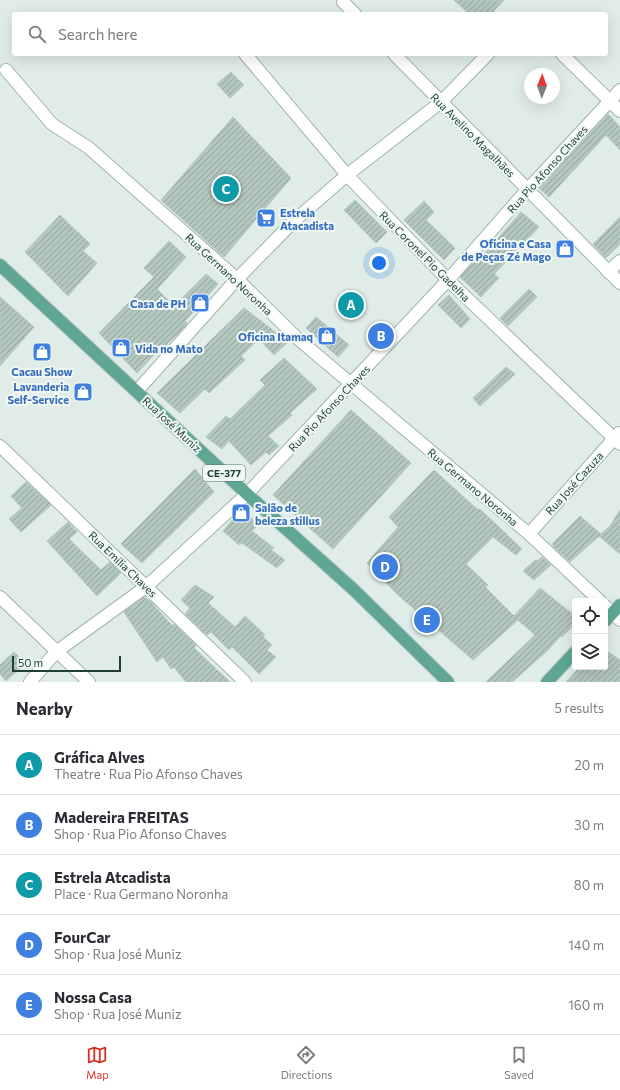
<!DOCTYPE html>
<meta charset="utf-8">
<style>
:root{--surface:#fff;--page:#f7f7f7;--text:#2b2b33;--muted:#7c7c81;--line:#e1e1e2;--accent:#d93025}
body{margin:0;font-family:Commissioner,sans-serif;background:var(--page);color:var(--text)}
.controls{position:absolute;right:12px;bottom:12px;display:grid;overflow:hidden;border-radius:4px;box-shadow:0 4px 16px #0002}
.controls button{width:36px;height:36px;display:grid;place-items:center;padding:0;border:0;border-bottom:1px solid var(--line);background:var(--surface);color:var(--text);font:20px sans-serif}
.compass{position:absolute;left:524px;top:68px;width:36px;height:36px;border-radius:50%;background:var(--surface);box-shadow:0 4px 16px #0002;rotate:1deg}
.scale{position:absolute;left:12px;bottom:10px;width:109px;box-sizing:border-box;padding-left:4px;border:2px solid #1e3e36;border-top:0;font-size:11px;line-height:14px;white-space:nowrap;color:#1e3e36;-webkit-text-stroke:3px #f0f8f4;paint-order:stroke}
.you{position:absolute;left:379px;top:263px;width:14px;height:14px;margin:-10px;border:3px solid #fff;border-radius:50%;background:#1a73e8;box-shadow:0 0 0 6px #1a73e833}
.badge{display:grid;place-items:center;width:26px;height:26px;border-radius:50%;background:var(--accent);color:#fff;font-size:13px;font-weight:700}
.pin{position:absolute;translate:-50% -50%;border:2px solid #fff;box-shadow:0 1px 4px #0006}
.list{margin:0;padding:0;list-style:none}
h2{display:flex;justify-content:space-between;align-items:center;height:52px;margin:0;padding:0 16px;font-size:17px}
h2 small{font-size:13px;font-weight:400;color:var(--muted)}
.list li{display:grid;grid-template-columns:26px 1fr auto;gap:12px;align-items:center;box-sizing:border-box;height:60px;padding:0 16px;border-top:1px solid var(--line)}
.list b{display:block;font-size:15px;white-space:nowrap}
.list p{margin:0;font-size:13px;white-space:nowrap;color:var(--muted)}
.list em{font-size:13px;font-style:normal;color:var(--muted)}
.icon{flex:none;width:22px;height:22px;fill:none;stroke:currentColor;stroke-width:2;stroke-linecap:round;stroke-linejoin:round}
.map{position:relative;flex:none;width:620px;height:682px;overflow:hidden}
.search{position:absolute;background:var(--surface);box-shadow:0 4px 16px #0002;left:12px;right:12px;top:12px;height:44px;display:flex;align-items:center;gap:10px;box-sizing:border-box;padding:0 14px;border-radius:4px;color:var(--muted);font-size:15px}
.sheet{height:352px;background:var(--surface)}
nav{display:flex;justify-content:space-around;align-items:center;box-sizing:border-box;height:56px;border-top:1px solid var(--line);background:var(--surface);font-size:11px;color:var(--muted)}
nav a{display:grid;justify-items:center;gap:2px}
nav .on{color:var(--accent)}
.map>svg:first-child{display:block}
.building{fill:url(#building-hatch);stroke:#b1c7be}
.lines{fill:none;stroke-linecap:round;stroke-linejoin:round}
.minor-casing{stroke:#a1b4ae;stroke-width:14}
.major-casing{stroke:#c0c9c7;stroke-width:14}
.minor{stroke:#fff;stroke-width:12}
.major{stroke:#5fa794;stroke-width:12}
.labels{text-anchor:middle;dominant-baseline:central;stroke-width:4;stroke-linejoin:round;paint-order:stroke}
.shield{fill:#f0f8f4;stroke:#5d766f;stroke-width:1}
.shield-label{font-size:10px;font-weight:bold;fill:#1e3e36}
.street-label{font-size:11px;fill:#1e3e36;stroke:#f0f8f4}
.shop-label{font-size:11px;font-weight:bold;fill:#366cbe;stroke:#f0f8f4;text-anchor:end}
</style>
<div class="map">
<svg width="620" height="682" viewBox="0 0 620 682">
<defs>
<pattern id="building-hatch" width="6" height="6" patternUnits="userSpaceOnUse"><rect width="6" height="6" fill="#b4c7bf"/><path d="M-1 1l2-2M0 6l6-6M5 7l2-2" fill="none" stroke="#92a39c"/></pattern>
</defs>
<rect width="100%" height="100%" fill="#dfece7"/>
<path class="building" d="M454,0H504L491,14H469Z
M231,72L244,85L230,98L217,84Z
M608,114L620,127V150L606,135L549,197L539,188Z
M233,117L291,178L224,257L161,200Z
M355,200L387,232L376,243L344,210Z
M424,201L434,212L426,220L455,248L444,260L404,220Z
M521,212L539,227L494,274L499,278L481,297L460,277L477,258L479,260Z
M60,215L90,244L83,251L97,263L68,296L25,252Z
M620,217V244L606,258L593,244Z
M169,241L186,257L157,289L174,306L206,274L218,284L185,321L187,323L181,331L165,346L164,344L137,373L99,333L154,277L144,268Z
M529,289L537,297L508,326L500,318Z
M449,295L470,319L461,328L438,305Z
M0,297L34,327L0,366Z
M244,308L288,342L274,355L259,339L241,356L245,360L209,393L205,389L180,413L157,393Z
M316,317L349,345L338,357L306,328Z
M284,358L317,389L290,413L292,415L268,436L279,446L269,455L266,452L251,465L229,441L222,449L206,437L226,416L230,419L265,385L260,380Z
M506,367L515,374L480,406L473,398Z
M351,410L411,463L333,549L273,495Z
M195,469L214,492L142,563L121,544Z
M434,470L478,510L480,509L522,549L516,555L493,537L466,564L488,585L485,587L514,616L540,588L575,616V624L562,637L561,636L546,652L512,682H486L535,635L518,620L473,660L397,594L367,563L398,527L389,517Z
M26,482L51,505L21,532L9,519L22,508L11,496Z
M242,509L258,525L252,531L274,548L271,550L285,560L277,568L242,543L239,545L223,531Z
M620,510V554L599,536L570,562L553,546V543L580,516L601,534L610,526Z
M68,522L77,532L69,539L101,570L110,562L121,573L97,596L47,541Z
M542,557L551,565L534,580L523,571L535,560L537,561Z
M195,585L214,597L208,603L235,627L245,616L265,635L263,637L272,645L267,650L276,657L259,674L232,647L229,650L211,632L207,635L185,614L190,608L181,600Z
M144,597L151,602L166,619L173,626L174,624L196,645L194,648L230,682H186L174,667L171,669L163,657L157,662L124,612Z
M605,650L620,660V682H566L580,667H605Z
M14,652L25,664L6,681L0,674V665Z"/>
<g class="lines">
<defs>
<path id="minor" d="M343,2L355,14
M245,54L347,175L448,280L620,444
M394,54L620,283
M562,54L620,111
M6,70L52,124L89,148L237,279L297,338L529,534L600,601
M608,272L620,261
M137,391L237,279L294,221L347,175L441,102L488,54
M0,446L245,682
M529,534L619,433
M0,597L89,682
M605,606L620,620
M30,682L56,652L147,586L247,494L448,280L527,190L620,90"/>
<path id="major" d="M0,265L247,494L354,590L448,682
M605,621L620,605
M547,682L575,652"/>
</defs>
<use href="#minor" class="minor-casing"/>
<use href="#major" class="major-casing"/>
<use href="#minor" class="minor"/>
<use href="#major" class="major"/>
</g>
<defs>
<symbol id="supermarket-square" viewBox="-11 -11 22 22"><rect x="-9" y="-9" width="18" height="18" rx="4" fill="#3f7fe0" stroke="#f0f8f4"/><path d="M-6-5.5h2.5l.6 2H6L4.5 2H-2.5L-4.4-4H-6ZM-1.5 3.2a1.3 1.3 0 1 0 .1 0ZM3 3.2a1.3 1.3 0 1 0 .1 0Z" fill="#fff"/></symbol>
<symbol id="shop-square" viewBox="-11 -11 22 22"><rect x="-9" y="-9" width="18" height="18" rx="4" fill="#3f7fe0" stroke="#f0f8f4"/><path d="M-5-2.5h2.3a2.7 3.5 0 0 1 5.4 0H5L5.5 6h-11ZM-1.5-2.5h3a1.5 2.3 0 0 0-3 0Z" fill="#fff"/></symbol>
</defs>
<g fill-rule="evenodd">
<use href="#supermarket-square" x="255" y="207" width="22" height="22"/>
<use href="#shop-square" x="554" y="238" width="22" height="22"/>
<use href="#shop-square" x="189" y="292" width="22" height="22"/>
<use href="#shop-square" x="316" y="325" width="22" height="22"/>
<use href="#shop-square" x="110" y="337" width="22" height="22"/>
<use href="#shop-square" x="31" y="341" width="22" height="22"/>
<use href="#shop-square" x="72" y="381" width="22" height="22"/>
<use href="#shop-square" x="230" y="502" width="22" height="22"/>
</g>
<g class="labels">
<rect class="shield" x="203" y="465" width="42" height="16" rx="3"/>
<g class="shield-label">
<text x="224" y="473">CE-377</text>
</g>
<g class="street-label">
<text transform="translate(473 135) rotate(45)">Rua Avelino Magalhães</text>
<text transform="translate(547 169) rotate(-48)">Rua Pio Afonso Chaves</text>
<text transform="translate(425 256) rotate(45)">Rua Coronel Pio Gadelha</text>
<text transform="translate(229 274) rotate(43)">Rua Germano Noronha</text>
<text transform="translate(329 408) rotate(-47)">Rua Pio Afonso Chaves</text>
<text transform="translate(172 424) rotate(43)">Rua José Muniz</text>
<text transform="translate(574 483) rotate(-48)">Rua José Cazuza</text>
<text transform="translate(473 487) rotate(40)">Rua Germano Noronha</text>
<text transform="translate(123 564) rotate(44)">Rua Emília Chaves</text>
</g>
<g class="shop-label">
<text x="280" y="212" text-anchor="start">Estrela<tspan x="280" dy="13">Atacadista</tspan></text>
<text x="551" y="243">Oficina e Casa<tspan x="551" dy="13">de Peças Zé Mago</tspan></text>
<text x="186" y="303">Casa de PH</text>
<text x="313" y="336">Oficina Itamaq</text>
<text x="135" y="348" text-anchor="start">Vida no Mato</text>
<text x="42" y="371" text-anchor="middle">Cacau Show</text>
<text x="69" y="386">Lavanderia<tspan x="69" dy="13">Self-Service</tspan></text>
<text x="255" y="507" text-anchor="start">Salão de<tspan x="255" dy="13">beleza stillus</tspan></text>
</g>
</g>
</svg>
<div class="controls">
<button><svg class="icon" aria-label="locate" viewBox="0 0 24 24"><circle cx="12" cy="12" r="6"/><path d="M12 2v4M12 18v4M2 12h4M18 12h4"/></svg></button>
<button><svg class="icon" aria-label="layers" viewBox="0 0 24 24"><path d="M12 4l9 5-9 5-9-5zM3 14l9 5 9-5"/></svg></button>
</div>
<svg class="compass" viewBox="-18 -18 36 36"><path d="M0-13l5 13h-10z" fill="#e53935"/><path d="M0 13l5-13h-10z" fill="#7c7c81"/></svg>
<div class="scale">50 m</div>
<div class="you"></div>
<div class="pin badge" style="left:351px;top:305px;background:#0f9aa8">A</div>
<div class="pin badge" style="left:381px;top:336px;background:#3f7fe0">B</div>
<div class="pin badge" style="left:226px;top:189px;background:#0f9aa8">C</div>
<div class="pin badge" style="left:385px;top:567px;background:#3f7fe0">D</div>
<div class="pin badge" style="left:427px;top:620px;background:#3f7fe0">E</div>
<div class="search"><svg class="icon" aria-label="search" viewBox="0 0 24 24"><circle cx="10" cy="10" r="6"/><path d="M15 15l6 6"/></svg>Search here</div>
</div>
<section class="sheet">
<h2>Nearby<small>5 results</small></h2>
<ul class="list">
<li><span class="badge" style="background:#0f9aa8">A</span><div><b>Gráfica Alves</b><p>Theatre · Rua Pio Afonso Chaves</p></div><em>20 m</em></li>
<li><span class="badge" style="background:#3f7fe0">B</span><div><b>Madereira FREITAS</b><p>Shop · Rua Pio Afonso Chaves</p></div><em>30 m</em></li>
<li><span class="badge" style="background:#0f9aa8">C</span><div><b>Estrela Atcadista</b><p>Place · Rua Germano Noronha</p></div><em>80 m</em></li>
<li><span class="badge" style="background:#3f7fe0">D</span><div><b>FourCar</b><p>Shop · Rua José Muniz</p></div><em>140 m</em></li>
<li><span class="badge" style="background:#3f7fe0">E</span><div><b>Nossa Casa</b><p>Shop · Rua José Muniz</p></div><em>160 m</em></li>
</ul>
</section>
<nav>
<a class="on"><svg class="icon" aria-label="map" viewBox="0 0 24 24"><path d="M3 6l6-2 6 2 6-2v14l-6 2-6-2-6 2zM9 4v14M15 6v14"/></svg>Map</a>
<a><svg class="icon" aria-label="directions" viewBox="0 0 24 24"><path d="M12 3l9 9-9 9-9-9zM9 14v-3h6M13 9l2 2-2 2"/></svg>Directions</a>
<a><svg class="icon" aria-label="saved" viewBox="0 0 24 24"><path d="M7 4h10v16l-5-4-5 4z"/></svg>Saved</a>
</nav>
